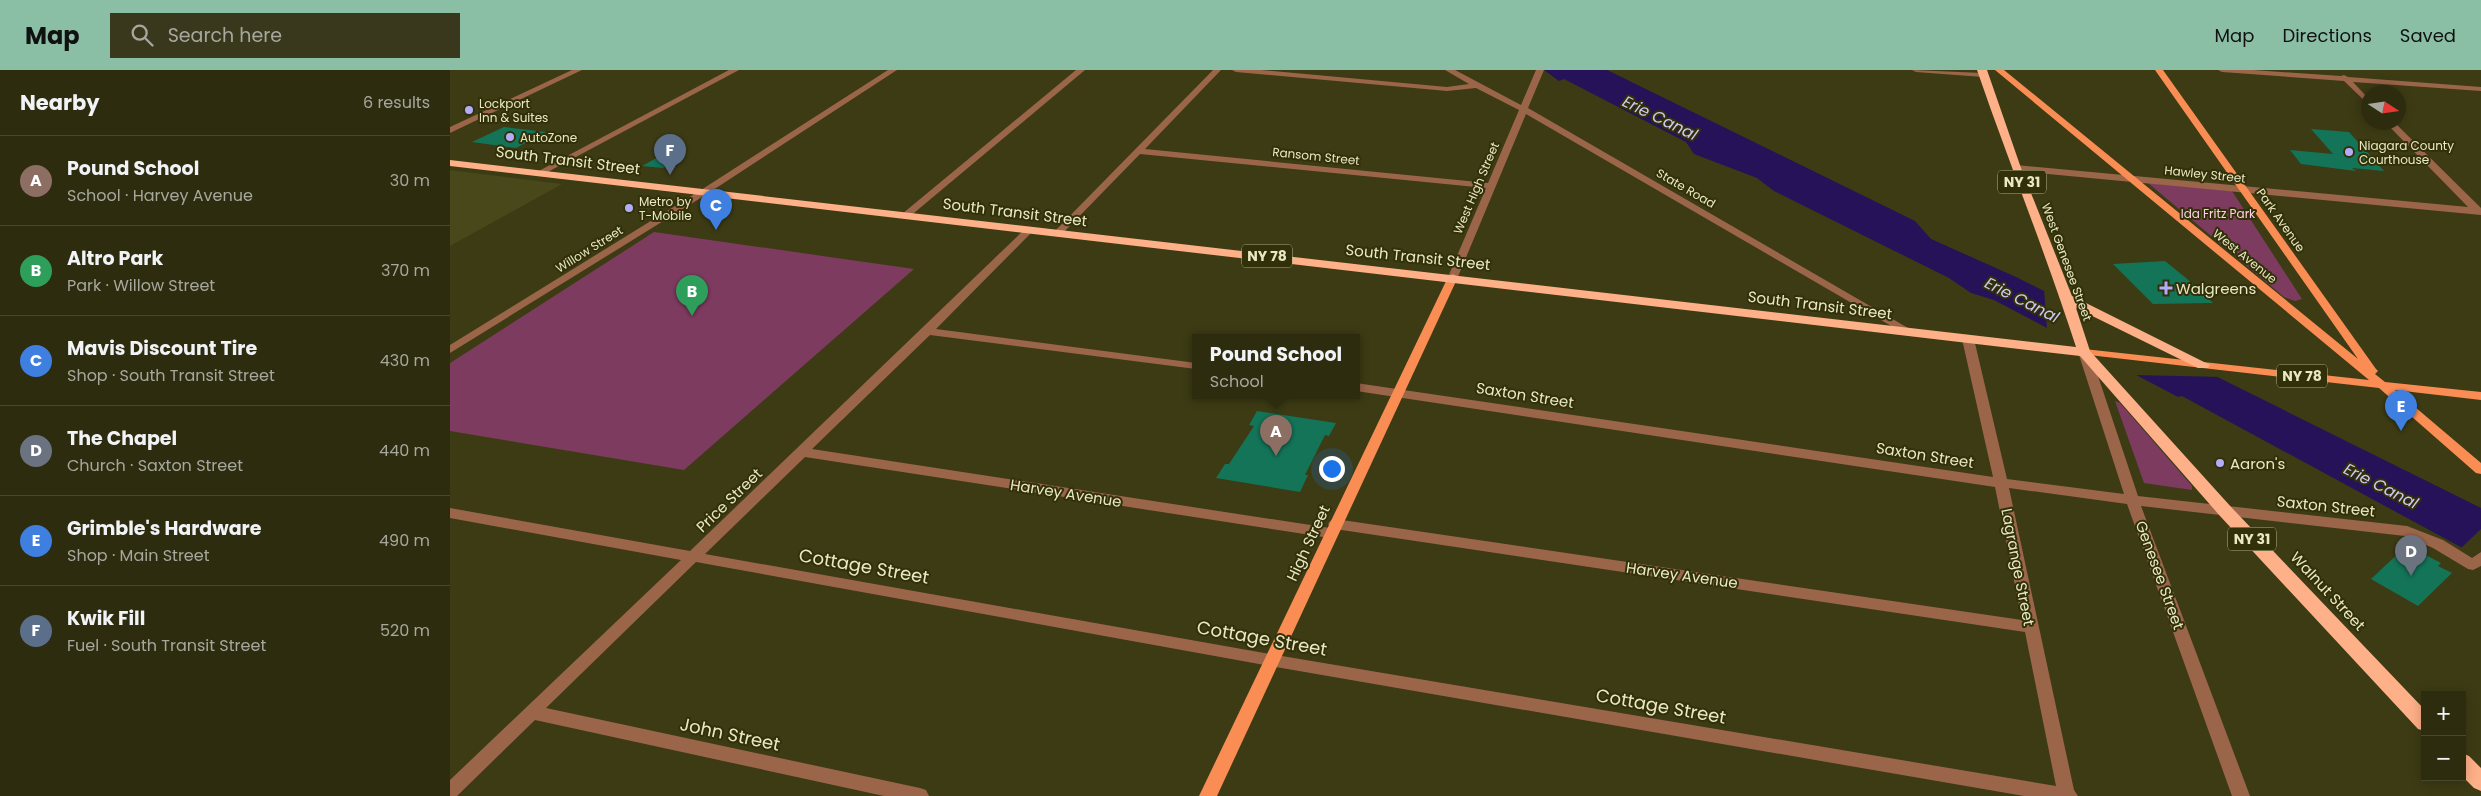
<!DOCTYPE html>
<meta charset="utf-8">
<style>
:root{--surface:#2d2c0f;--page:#39381d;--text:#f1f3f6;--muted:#a7a79e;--line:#48482f;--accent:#8abfa5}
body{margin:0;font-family:Poppins,sans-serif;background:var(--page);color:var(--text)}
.controls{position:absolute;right:15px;bottom:15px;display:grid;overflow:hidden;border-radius:0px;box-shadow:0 2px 12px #0003}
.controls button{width:45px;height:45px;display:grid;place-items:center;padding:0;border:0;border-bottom:1px solid var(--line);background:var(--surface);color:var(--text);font:25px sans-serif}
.compass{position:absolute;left:1911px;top:15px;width:45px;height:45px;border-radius:50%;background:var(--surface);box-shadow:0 2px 12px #0003;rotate:102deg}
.you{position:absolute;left:881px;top:398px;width:18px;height:18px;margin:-12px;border:4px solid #fff;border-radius:50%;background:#1a73e8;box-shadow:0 0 0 8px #1a73e833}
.badge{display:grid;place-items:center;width:32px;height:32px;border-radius:50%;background:var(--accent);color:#fff;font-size:16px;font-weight:700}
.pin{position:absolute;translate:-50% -41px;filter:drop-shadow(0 1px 2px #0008)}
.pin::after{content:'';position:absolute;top:26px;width:18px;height:15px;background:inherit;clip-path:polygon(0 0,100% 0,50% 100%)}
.popup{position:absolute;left:742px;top:264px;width:168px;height:65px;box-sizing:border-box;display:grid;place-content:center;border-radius:0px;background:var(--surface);filter:drop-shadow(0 1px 4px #0005);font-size:16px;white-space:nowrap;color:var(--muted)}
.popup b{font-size:19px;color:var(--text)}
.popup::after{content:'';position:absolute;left:50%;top:100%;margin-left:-10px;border:10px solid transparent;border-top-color:var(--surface)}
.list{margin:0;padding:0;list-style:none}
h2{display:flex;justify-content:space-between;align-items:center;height:65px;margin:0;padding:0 20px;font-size:21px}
h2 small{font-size:16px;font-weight:400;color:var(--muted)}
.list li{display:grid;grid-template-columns:32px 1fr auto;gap:15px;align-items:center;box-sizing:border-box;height:90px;padding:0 20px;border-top:1px solid var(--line)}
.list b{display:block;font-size:19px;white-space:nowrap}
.list p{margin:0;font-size:16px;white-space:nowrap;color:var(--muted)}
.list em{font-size:16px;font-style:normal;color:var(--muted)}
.icon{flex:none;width:28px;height:28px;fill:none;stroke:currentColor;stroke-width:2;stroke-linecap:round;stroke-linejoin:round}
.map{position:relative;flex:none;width:2031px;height:726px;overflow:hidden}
header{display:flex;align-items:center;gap:30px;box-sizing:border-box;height:70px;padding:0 25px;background:var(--accent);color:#111}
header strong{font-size:24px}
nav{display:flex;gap:28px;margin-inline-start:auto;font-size:18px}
.search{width:350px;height:45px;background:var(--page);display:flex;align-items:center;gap:12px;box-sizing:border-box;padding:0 18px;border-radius:0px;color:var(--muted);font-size:19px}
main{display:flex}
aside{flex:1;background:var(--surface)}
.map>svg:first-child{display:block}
.built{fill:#49481b}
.green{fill:#7e3b60}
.water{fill:#251258}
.pier{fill:#3c3b14}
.building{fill:#137458}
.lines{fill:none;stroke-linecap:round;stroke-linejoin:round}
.minor{fill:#9b654a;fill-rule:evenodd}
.major{fill:#fa8d53;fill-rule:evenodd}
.highway{fill:#feb088;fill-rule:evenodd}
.poi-dot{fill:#b3adf9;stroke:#323008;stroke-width:2}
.labels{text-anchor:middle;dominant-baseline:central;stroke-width:4;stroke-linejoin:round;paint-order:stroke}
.far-poi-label{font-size:12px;fill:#e8e9c4;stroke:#323008;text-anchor:start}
.far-street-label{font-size:12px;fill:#e8e9c4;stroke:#323008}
.far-park-label{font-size:12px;fill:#fed0e6;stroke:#323008}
.shield{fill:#323008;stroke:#b1b28c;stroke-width:1}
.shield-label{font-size:14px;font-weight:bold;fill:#e8e9c4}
.street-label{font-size:15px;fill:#e8e9c4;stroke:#323008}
.poi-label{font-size:15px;fill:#e8e9c4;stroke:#323008;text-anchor:start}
.water-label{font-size:16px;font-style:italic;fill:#cdcaf5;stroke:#323008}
.near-street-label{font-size:18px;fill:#e8e9c4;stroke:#323008}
</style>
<header>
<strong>Map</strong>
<div class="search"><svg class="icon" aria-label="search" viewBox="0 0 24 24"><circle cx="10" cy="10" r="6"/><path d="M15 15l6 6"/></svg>Search here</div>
<nav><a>Map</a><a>Directions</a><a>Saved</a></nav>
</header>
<main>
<aside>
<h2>Nearby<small>6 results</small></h2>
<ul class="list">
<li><span class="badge" style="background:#8d6e63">A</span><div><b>Pound School</b><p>School · Harvey Avenue</p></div><em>30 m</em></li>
<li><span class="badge" style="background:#2e9e5b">B</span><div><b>Altro Park</b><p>Park · Willow Street</p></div><em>370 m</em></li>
<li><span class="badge" style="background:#3f7fe0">C</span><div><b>Mavis Discount Tire</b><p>Shop · South Transit Street</p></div><em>430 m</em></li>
<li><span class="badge" style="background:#6b7280">D</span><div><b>The Chapel</b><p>Church · Saxton Street</p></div><em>440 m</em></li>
<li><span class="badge" style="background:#3f7fe0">E</span><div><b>Grimble's Hardware</b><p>Shop · Main Street</p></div><em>490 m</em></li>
<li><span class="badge" style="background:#5c6f8a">F</span><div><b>Kwik Fill</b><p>Fuel · South Transit Street</p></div><em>520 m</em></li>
</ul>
</aside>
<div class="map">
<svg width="2031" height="726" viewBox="0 0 2031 726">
<rect width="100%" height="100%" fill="#3c3b14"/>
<path class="built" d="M0,100L112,114L0,176Z"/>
<path class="green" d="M1698,113L1782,121L1852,229L1845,231L1834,227Z
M204,162L464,199L234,400L0,361V293Z
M1665,331L1670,333L1742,416V420L1694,413Z"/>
<path class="water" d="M1094,0H1157L1465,151L1481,169L1566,207L2031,438V488L1732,326L1728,327L1544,230L1521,223L1499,208L1324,121L1307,108L1244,84L1236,72L1114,9L1109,11Z"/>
<path class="pier" d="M1594,219L1774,307L1682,305L1597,259Z
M2031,459V488L2011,478Z"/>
<path class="building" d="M54,57L96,62L66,78L22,72Z
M1861,59L1899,62L1934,101L1902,98L1906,101L1851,94L1840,80L1883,84Z
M210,86L231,88L213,98L192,96Z
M1715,191L1736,208L1763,233L1703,234L1663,194Z
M807,341L886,353L879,366L875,365L855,405H858L850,422L766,408L775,394H779L804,356L799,355Z
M1954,478L1969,486L1972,483L1991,493L1988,496L2002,503L1968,536L1921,509Z"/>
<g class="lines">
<path class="minor" d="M122,0H132L0,63V57Z
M279,0H289L92,105L85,103Z
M438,0H447L257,124L0,283V275L251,120Z
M626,0H635L458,148H452V144Z
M763,0H771L695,79L1038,113L1069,40L1026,18L997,21L786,2L782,0H811L997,17L1019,14L995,0H1005L1071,35L1086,0H1094L1078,38L1465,262L1463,264H1455L1076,44L1007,209L1003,210L998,207L1036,118L690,84L611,165H605V161Z
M1462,0L1533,3L1537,5L1533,7L1466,2Z
M1768,0H1803L1891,6L1894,5L1898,7L2031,17V21L1903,12L1918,28V34L1894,11L1772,2Z
M1935,52H1944L2031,138V145L1566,101L1562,98L1566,95L2018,137Z
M579,157L584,160L582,162L486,259L746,293V299L480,265L362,379L880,458L885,460L887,463L885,466L880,468L355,387L255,484L820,584L1606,716L1575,562L885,459L880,457L878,454L880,451L885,449L1572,550L1545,417L906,321V313L1543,407L1512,269L1518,266L1524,269L1557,409L1674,424L1628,282L1634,279L1640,282L1688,426L1957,456L1993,470L2022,488L2031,482V496L2023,500L2018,499L1983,478L1955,466L1691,436L1800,726H1782L1677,434L1559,418L1624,720L1628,726H1574L820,596L246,492L96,638L470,718L476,720L479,726H434L85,650L7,726H0V710L231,490L0,448V438L240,481L576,158Z"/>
<path class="major" d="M1545,0H1554L1908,289L1705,0H1713L1926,299L1928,301L1925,304L1935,312L2031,322V330L1945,320L2031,393V404L2026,403L1929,318L1630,284L1628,282L1630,280L1634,279L1919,310Z
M1003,204L1008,207L767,726H749L998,207Z"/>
<path class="highway" d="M1527,0H1537L1571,98L1622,226L1760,295L1758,298H1748L1626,238L1640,281L1782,438L1975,640V661L1968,659L1770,446L1630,286L0,96V90L1626,277C1596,184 1559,93 1527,0Z
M2012,683L2019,686L2031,698V721L2024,718L2012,706Z"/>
</g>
<g class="poi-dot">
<circle cx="19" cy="40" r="5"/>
<circle cx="60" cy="67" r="5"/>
<circle cx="1899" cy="82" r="5"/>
<circle cx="179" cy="138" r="5"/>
<path d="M1713.5 210.5h5v5h5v5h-5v5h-5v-5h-5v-5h5z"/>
<circle cx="1770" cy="393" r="5"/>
</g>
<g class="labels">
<g class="far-poi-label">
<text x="29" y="33">Lockport<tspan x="29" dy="14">Inn &amp; Suites</tspan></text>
<text x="70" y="67">AutoZone</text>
<text x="1909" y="75">Niagara County<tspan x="1909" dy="14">Courthouse</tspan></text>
<text x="189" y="131">Metro by<tspan x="189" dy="14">T-Mobile</tspan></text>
</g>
<g class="far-street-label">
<text transform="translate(866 86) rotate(6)">Ransom Street</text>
<text transform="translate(1755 104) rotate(6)">Hawley Street</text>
<text transform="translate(1026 118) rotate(-67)">West High Street</text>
<text transform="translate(1236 118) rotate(30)">State Road</text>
<text transform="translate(1831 150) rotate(55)">Park Avenue</text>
<text transform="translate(139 179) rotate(-32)">Willow Street</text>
<text transform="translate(1795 186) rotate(39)">West Avenue</text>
<text transform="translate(1617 192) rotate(70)">West Genesee Street</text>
</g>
<g class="far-park-label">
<text x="1768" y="143">Ida Fritz Park</text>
</g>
<g class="shield">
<rect x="1548" y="100.5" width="48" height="23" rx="4"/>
<rect x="792" y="174.5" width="50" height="23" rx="4"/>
<rect x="1827" y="294.5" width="50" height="23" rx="4"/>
<rect x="1778" y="457.5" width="48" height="23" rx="4"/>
</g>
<g class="shield-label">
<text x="1572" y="112">NY 31</text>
<text x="817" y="186">NY 78</text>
<text x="1852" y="306">NY 78</text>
<text x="1802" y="469">NY 31</text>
</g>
<g class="street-label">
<text transform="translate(118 90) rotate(7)">South Transit Street</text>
<text transform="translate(565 142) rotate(7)">South Transit Street</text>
<text transform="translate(968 187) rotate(6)">South Transit Street</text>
<text transform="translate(1370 235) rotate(7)">South Transit Street</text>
<text transform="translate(1075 325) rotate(9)">Saxton Street</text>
<text transform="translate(1475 385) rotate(9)">Saxton Street</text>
<text transform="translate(616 423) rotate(9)">Harvey Avenue</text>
<text transform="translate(279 430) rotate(-44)">Price Street</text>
<text transform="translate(1876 436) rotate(6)">Saxton Street</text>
<text transform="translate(858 473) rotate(-65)">High Street</text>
<text transform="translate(1568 497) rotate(79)">Lagrange Street</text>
<text transform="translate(1232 505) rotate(8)">Harvey Avenue</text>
<text transform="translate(1710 505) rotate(70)">Genesee Street</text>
<text transform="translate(1878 521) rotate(47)">Walnut Street</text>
</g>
<g class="poi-label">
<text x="1726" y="218">Walgreens</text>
<text x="1780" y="393">Aaron's</text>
</g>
<g class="water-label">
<text transform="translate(1210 48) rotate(26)">Erie Canal</text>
<text transform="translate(1572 230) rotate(27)">Erie Canal</text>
<text transform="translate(1931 416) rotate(27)">Erie Canal</text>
</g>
<g class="near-street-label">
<text transform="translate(414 496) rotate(10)">Cottage Street</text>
<text transform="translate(812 568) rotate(10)">Cottage Street</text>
<text transform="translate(1211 636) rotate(10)">Cottage Street</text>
<text transform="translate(280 664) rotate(12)">John Street</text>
</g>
</g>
</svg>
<div class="controls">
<button>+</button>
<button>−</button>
</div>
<svg class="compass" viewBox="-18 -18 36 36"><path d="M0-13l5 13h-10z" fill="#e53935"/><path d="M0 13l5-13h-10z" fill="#a7a79e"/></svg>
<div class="you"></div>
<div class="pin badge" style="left:826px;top:386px;background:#8d6e63">A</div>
<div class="popup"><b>Pound School</b>School</div>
<div class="pin badge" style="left:242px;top:246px;background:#2e9e5b">B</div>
<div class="pin badge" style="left:266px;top:160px;background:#3f7fe0">C</div>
<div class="pin badge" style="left:1961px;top:506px;background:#6b7280">D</div>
<div class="pin badge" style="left:1951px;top:361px;background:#3f7fe0">E</div>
<div class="pin badge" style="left:220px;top:105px;background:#5c6f8a">F</div>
</div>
</main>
